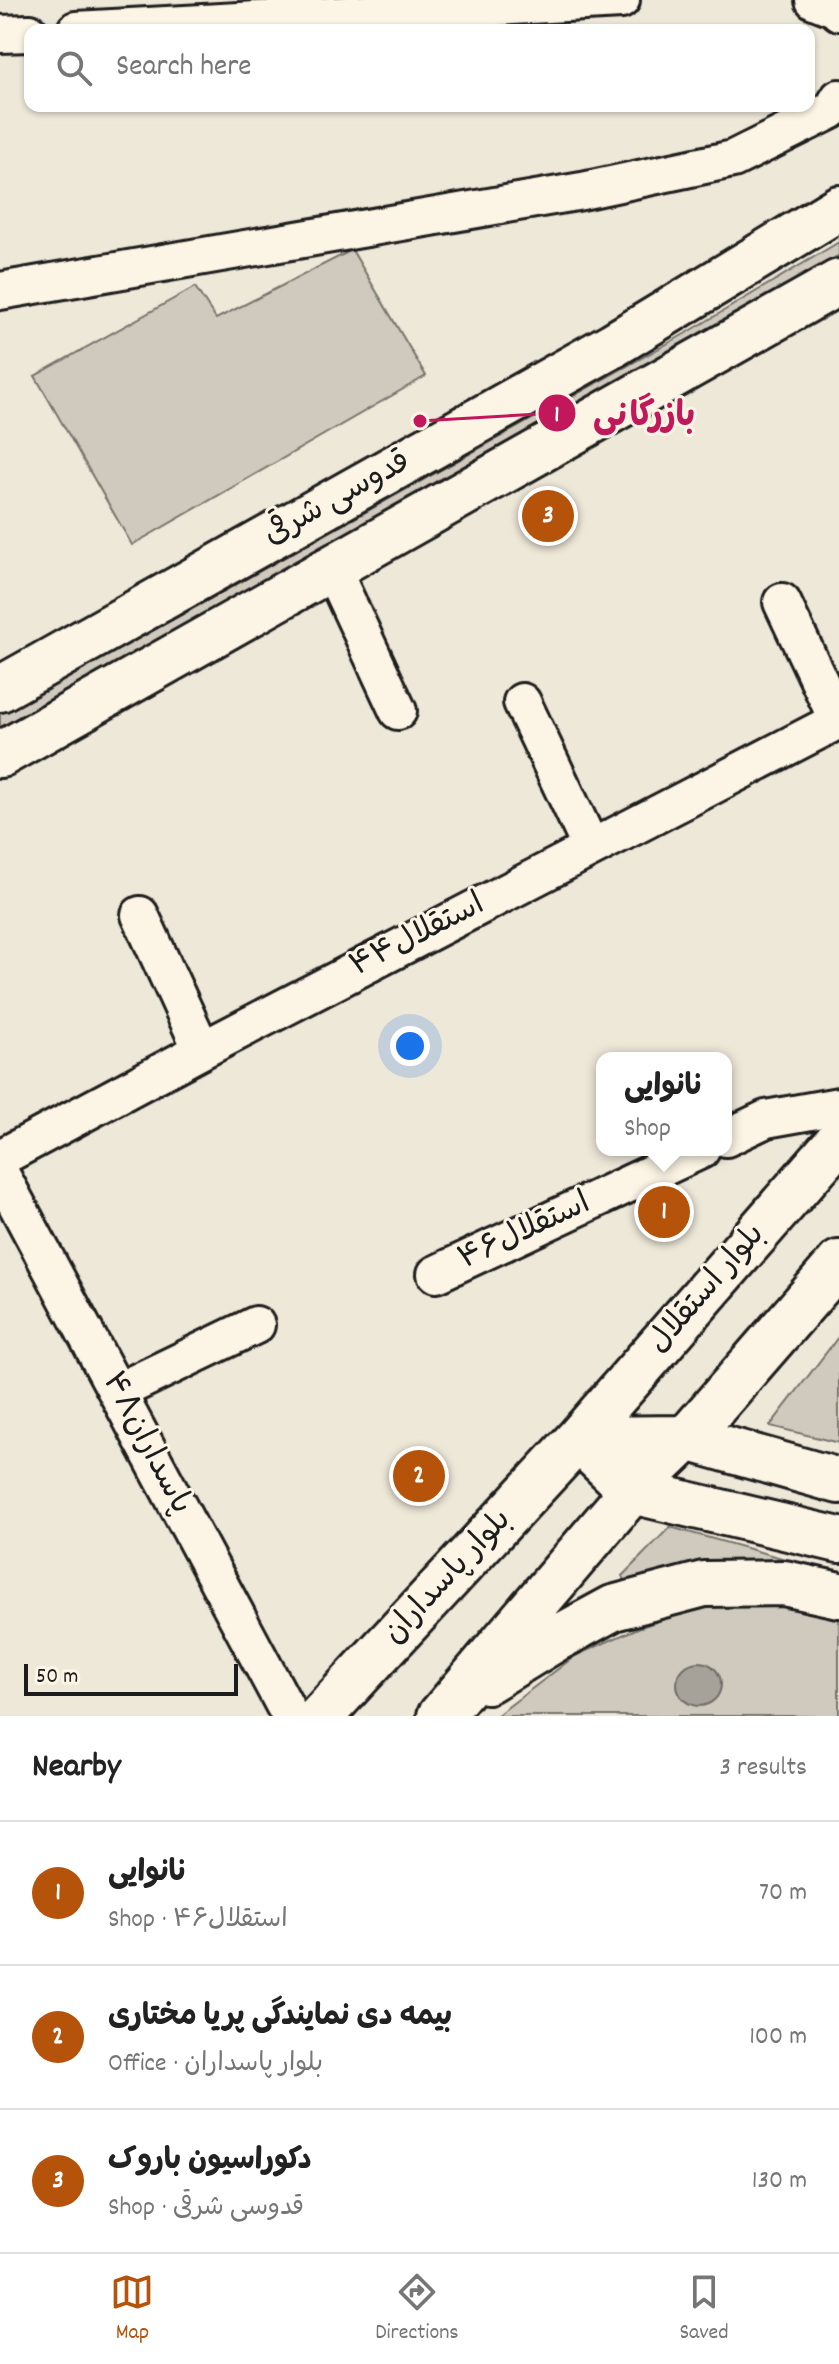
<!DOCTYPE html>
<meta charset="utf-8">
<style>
:root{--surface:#fff;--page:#f6f6f6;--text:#222;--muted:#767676;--line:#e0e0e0;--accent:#b45309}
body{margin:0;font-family:Dekko,"Playpen Sans Arabic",sans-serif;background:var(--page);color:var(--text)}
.scale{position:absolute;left:24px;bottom:20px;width:214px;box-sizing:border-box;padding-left:8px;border:4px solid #1c1c1c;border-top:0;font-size:22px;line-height:28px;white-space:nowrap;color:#1c1c1c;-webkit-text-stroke:6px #fcf5e5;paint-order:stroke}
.you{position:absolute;left:410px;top:1046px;width:28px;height:28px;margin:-20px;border:6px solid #fff;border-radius:50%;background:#1a73e8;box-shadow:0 0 0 12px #1a73e833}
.badge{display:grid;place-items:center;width:52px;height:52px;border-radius:50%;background:var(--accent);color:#fff;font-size:26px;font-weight:700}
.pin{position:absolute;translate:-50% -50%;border:4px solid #fff;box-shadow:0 2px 8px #0006}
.popup{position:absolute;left:596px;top:1052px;width:136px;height:104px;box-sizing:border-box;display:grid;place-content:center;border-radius:16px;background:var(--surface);filter:drop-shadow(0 2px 6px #0005);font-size:26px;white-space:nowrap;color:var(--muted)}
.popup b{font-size:30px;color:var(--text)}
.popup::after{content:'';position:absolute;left:50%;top:100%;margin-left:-16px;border:16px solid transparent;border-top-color:var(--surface)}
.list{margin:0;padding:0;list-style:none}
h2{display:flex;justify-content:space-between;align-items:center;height:104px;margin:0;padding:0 32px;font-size:34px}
h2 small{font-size:26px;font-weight:400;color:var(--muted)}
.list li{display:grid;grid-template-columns:52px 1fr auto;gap:24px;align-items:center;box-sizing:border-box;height:144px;padding:0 32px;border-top:2px solid var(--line)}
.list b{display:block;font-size:30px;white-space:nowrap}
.list p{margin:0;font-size:26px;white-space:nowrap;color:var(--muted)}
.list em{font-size:26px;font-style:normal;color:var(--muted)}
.icon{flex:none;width:44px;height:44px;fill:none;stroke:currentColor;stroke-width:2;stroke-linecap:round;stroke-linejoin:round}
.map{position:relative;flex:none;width:839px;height:1716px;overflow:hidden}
.search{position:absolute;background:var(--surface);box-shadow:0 2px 6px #0004;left:24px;right:24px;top:24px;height:88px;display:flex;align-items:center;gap:20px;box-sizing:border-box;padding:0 28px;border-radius:16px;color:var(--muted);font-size:30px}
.sheet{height:536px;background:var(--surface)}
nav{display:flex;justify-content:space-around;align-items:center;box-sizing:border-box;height:112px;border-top:2px solid var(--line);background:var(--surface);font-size:22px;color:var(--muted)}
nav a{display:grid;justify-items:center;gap:4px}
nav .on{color:var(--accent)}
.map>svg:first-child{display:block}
.green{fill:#cfcabd;stroke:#76736c;stroke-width:2}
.water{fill:#a7a299;stroke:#6f6c67;stroke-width:2}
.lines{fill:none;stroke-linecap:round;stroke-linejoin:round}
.minor-casing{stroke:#1c1c1c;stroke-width:42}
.major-casing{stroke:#1c1c1c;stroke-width:50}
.minor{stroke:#fcf5e5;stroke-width:36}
.major{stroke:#fcf5e5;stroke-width:44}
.labels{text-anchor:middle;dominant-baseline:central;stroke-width:6;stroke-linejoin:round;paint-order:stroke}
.street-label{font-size:32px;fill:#1c1c1c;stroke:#fcf5e5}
.leader{fill:none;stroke:#c2185b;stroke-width:3}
.callout-dot{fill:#c2185b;stroke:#fcf5e5;stroke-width:3}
.mark-label{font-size:24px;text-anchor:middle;font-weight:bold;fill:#fff}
.callout-label{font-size:34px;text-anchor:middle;font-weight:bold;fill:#c2185b;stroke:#fcf5e5;stroke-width:6;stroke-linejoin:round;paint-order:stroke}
</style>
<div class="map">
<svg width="839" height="1716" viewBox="0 0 839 1716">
<rect width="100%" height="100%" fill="#eee8d9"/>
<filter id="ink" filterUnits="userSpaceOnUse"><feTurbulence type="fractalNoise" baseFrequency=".0125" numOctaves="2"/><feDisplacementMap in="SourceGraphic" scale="16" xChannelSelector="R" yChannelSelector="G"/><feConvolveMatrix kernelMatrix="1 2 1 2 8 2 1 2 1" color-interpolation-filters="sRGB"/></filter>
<g filter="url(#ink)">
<path class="green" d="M839,242V255L694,344L234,602L0,728V713L192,609L690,331Z
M352,250L426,376L132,545L35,376L195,287L216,319Z
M839,1336V1443L770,1426Z
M670,1527L836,1573L629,1588L622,1576Z
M765,1599L839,1615V1716H496L575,1656L638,1628L707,1604Z"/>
<path class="water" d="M677 1684a22 22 0 1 1 44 0a22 22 0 1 1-44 0Z"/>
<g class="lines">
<defs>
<path id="minor" d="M814,0L837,9L839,12
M76,30L621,0
M0,34L30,33
M0,291L582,191L733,159L832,110L839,98
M332,569L398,711
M782,602L838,721
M522,702L591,848
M140,915L202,1050
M726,1138L766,1119L839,1106
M0,1158L202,1050L839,720
M0,1173L290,1716
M436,1274L701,1150
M117,1392L256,1325"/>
<path id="major" d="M0,689L613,345L839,208
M0,755L839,282
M578,1439L632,1491L839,1540
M578,1439L687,1438L839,1481
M487,1681L554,1640L613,1608L704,1584L784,1583L839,1595
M321,1716L578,1439L839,1140
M440,1716L632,1491L687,1438L839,1263"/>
</defs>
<use href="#minor" class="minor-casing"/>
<use href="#major" class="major-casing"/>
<use href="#minor" class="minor"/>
<use href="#major" class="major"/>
</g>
</g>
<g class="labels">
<g class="street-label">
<text transform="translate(338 500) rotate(-29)">قدوسی شرقی</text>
<text transform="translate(418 937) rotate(-27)">استقلال۴۴</text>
<text transform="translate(525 1233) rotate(-25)">استقلال۴۶</text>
<text transform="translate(708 1290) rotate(-49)">بلوار استقلال</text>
<text transform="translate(145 1444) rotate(62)">پاسداران۴۸</text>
<text transform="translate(449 1578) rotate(-47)">بلوار پاسداران</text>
</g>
</g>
<path class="leader" d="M420 421L557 413"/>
<g class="callout-dot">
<circle cx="420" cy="421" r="8"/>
<circle cx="557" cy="413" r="20"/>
</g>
<g class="mark-label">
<text x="557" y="421">1</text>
</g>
<g class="callout-label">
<text x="644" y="425">بازرگانی</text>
</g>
</svg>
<div class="scale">50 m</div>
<div class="you"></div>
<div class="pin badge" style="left:664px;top:1212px">1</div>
<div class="popup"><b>نانوایی</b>Shop</div>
<div class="pin badge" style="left:419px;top:1476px">2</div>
<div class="pin badge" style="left:548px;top:516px">3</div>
<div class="search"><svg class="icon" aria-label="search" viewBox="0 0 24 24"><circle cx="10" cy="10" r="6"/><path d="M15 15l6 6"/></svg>Search here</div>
</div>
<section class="sheet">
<h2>Nearby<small>3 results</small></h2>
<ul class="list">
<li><span class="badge">1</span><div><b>نانوایی</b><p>Shop · استقلال۴۶</p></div><em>70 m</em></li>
<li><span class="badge">2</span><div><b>بیمه دی نمایندگی پریا مختاری</b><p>Office · بلوار پاسداران</p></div><em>100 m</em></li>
<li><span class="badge">3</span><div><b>دکوراسیون باروک</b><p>Shop · قدوسی شرقی</p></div><em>130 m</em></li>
</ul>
</section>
<nav>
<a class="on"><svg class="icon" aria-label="map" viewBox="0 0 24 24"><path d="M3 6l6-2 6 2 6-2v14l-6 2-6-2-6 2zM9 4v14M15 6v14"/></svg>Map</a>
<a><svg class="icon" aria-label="directions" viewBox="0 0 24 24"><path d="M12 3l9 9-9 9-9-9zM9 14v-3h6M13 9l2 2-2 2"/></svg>Directions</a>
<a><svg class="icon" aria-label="saved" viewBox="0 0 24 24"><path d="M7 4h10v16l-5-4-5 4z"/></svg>Saved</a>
</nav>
